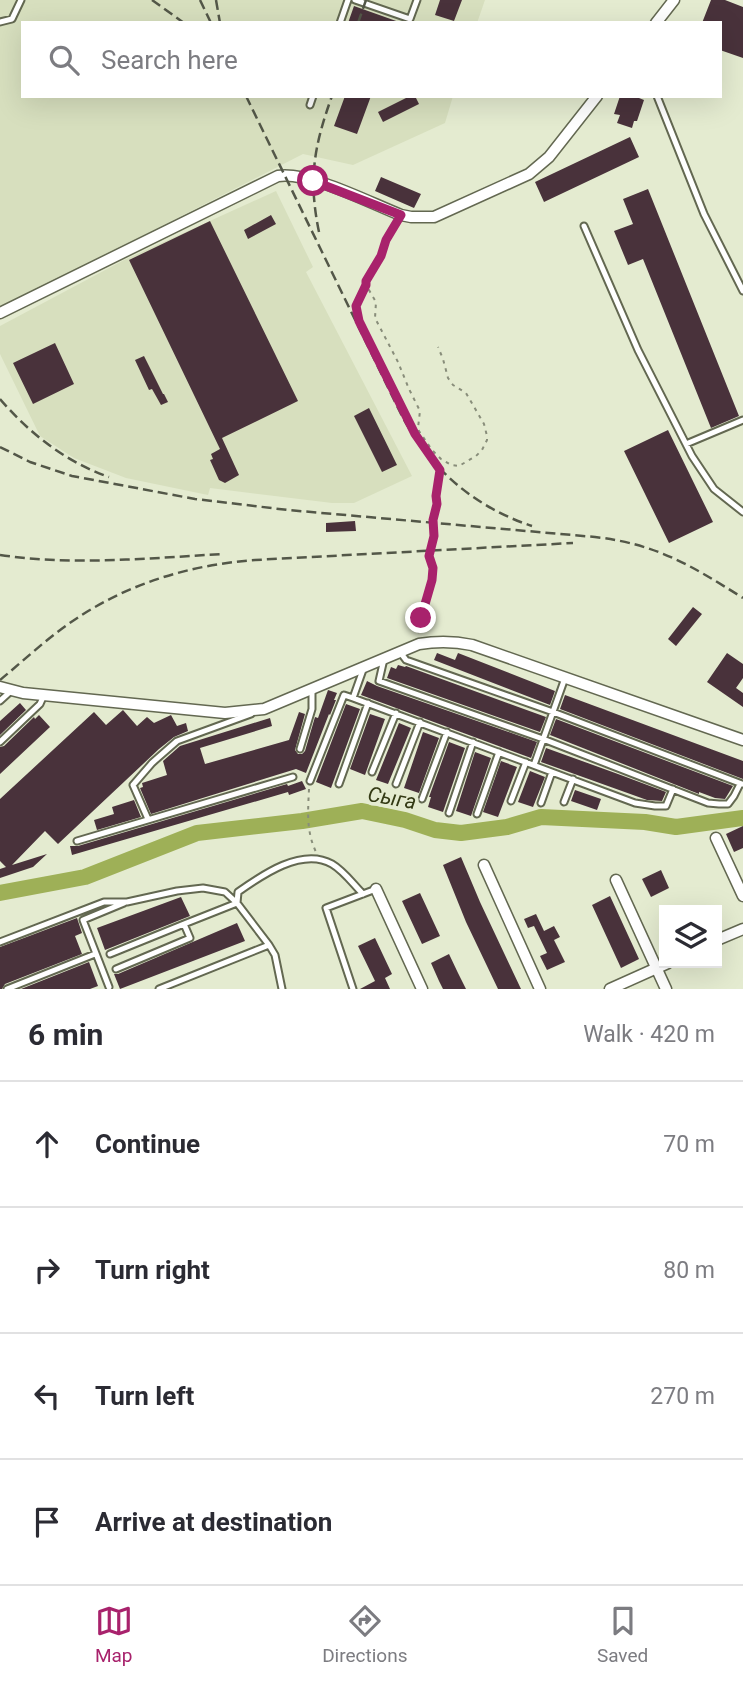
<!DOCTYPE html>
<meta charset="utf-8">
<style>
:root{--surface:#fff;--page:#f7f7f7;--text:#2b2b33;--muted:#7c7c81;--line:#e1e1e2;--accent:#a8226c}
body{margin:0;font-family:Roboto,sans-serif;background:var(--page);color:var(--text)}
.controls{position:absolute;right:21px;bottom:21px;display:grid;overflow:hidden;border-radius:0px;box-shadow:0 7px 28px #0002}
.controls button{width:63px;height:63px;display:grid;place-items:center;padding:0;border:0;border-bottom:2px solid var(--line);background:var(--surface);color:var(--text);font:35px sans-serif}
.stop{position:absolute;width:21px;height:21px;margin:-16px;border:5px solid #a8226c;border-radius:50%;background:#fff}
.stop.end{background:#a8226c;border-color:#fff;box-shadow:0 2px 7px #0008}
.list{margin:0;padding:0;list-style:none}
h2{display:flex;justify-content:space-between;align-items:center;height:91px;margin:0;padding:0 28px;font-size:30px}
h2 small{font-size:23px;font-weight:400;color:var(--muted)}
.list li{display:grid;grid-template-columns:46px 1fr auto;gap:21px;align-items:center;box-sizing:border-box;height:126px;padding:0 28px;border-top:2px solid var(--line)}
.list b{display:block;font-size:26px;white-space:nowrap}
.list em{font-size:23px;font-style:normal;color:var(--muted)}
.icon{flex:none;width:38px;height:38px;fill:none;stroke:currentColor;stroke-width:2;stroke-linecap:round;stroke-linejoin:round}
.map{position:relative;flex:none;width:743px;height:989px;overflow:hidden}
.search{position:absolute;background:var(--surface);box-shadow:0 7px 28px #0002;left:21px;right:21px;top:21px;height:77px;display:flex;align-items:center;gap:18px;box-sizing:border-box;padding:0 24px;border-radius:0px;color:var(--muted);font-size:26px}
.sheet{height:595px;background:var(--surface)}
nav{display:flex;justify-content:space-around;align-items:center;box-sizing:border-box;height:98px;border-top:2px solid var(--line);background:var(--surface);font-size:19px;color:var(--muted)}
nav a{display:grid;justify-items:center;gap:4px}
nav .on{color:var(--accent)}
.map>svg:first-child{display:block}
.built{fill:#d7dfbe}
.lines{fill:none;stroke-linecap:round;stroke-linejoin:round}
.river{stroke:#9eb057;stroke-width:16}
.building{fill:#49323b}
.lane-casing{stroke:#636851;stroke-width:9}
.street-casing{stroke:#636851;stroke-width:13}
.path{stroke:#888d7a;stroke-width:2;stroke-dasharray:3.5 5;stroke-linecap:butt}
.lane{stroke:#fff;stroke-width:5}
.street{stroke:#fff;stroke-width:10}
.rail{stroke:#535748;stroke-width:2.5;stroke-dasharray:10 5;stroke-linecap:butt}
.route{stroke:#a8226c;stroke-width:9}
.labels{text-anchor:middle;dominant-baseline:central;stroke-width:7;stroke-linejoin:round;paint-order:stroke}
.water-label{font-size:21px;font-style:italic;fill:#333a14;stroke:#e4ebd0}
</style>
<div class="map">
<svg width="743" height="989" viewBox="0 0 743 989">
<rect width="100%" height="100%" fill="#e4ebd0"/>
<path class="built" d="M0,0H485L477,23H23V96H453L445,123L353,165L303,154L0,308Z
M276,191L313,267L306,272L412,476L354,503H332L210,488L208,495L126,478L74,458L40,436L0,354V326L124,260Z"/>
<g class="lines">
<path class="river" d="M0,893L85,877L197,833L302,821L362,811L405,820L435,830L461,833L507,827L541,817L645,822L676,827L743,818"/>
</g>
<path class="building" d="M440,0H462L454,21L435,15Z
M711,0H725L743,7V58L720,50V23H702Z
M354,6L399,22V23H348Z
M345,96H371L357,134L334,126Z
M410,96H415L419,104L383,122L378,112Z
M620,96H634L644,100L637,121H634L632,128L617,123L620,115L614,114Z
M630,137L639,157L544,202L535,182Z
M381,177L421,194L414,208L375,191Z
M648,189L739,416L711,428L643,259L628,265L614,231L633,224L623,199Z
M271,215L276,224L248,239L244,230Z
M210,221L298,401L222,438L239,475L225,483L219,480L210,460L213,459L211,454L220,449L129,260Z
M55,343L74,384L33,404L13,363Z
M144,356L163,394H164L168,402L161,405L152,389L149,390L135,360Z
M369,408L397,465L382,472L354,416Z
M668,430L713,522L669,543L624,451Z
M355,521L356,531L326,532V523Z
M693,607L702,614L676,646L668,639Z
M437,653L455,660L458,653L555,691L550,705L434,660Z
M727,653L743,664V678L736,688L743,693V707L707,682Z
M398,665L405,667L406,666L546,717L540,732L387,678L391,667L396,669Z
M367,681L377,686L537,742L531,758L361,695Z
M328,690L337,693L334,700H336L330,715L329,714L306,773L296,769L151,814L140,788L143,787L142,783L167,775L163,761L180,746L270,718L272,726L200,748L205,764L289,740L299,712L305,714L295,750L298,754H302L305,751L315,717L318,718Z
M565,695L743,761V779L560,709Z
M20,703L26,710L0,735V721Z
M346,704L360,709L331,788L316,782Z
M123,710L137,726L147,717L154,723L171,715L177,726L186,723L188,731L174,737L159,749L58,844L45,831L12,865L47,854L33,867L0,878V869L6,867L0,861V799L94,712L106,725Z
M370,714L385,719L365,775L350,769Z
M39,715L50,727L0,774V747L4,746L34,717L35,719Z
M556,719L733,786L725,799L715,798L699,792V794L550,735Z
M399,723L411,728L388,784L376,780Z
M423,732L439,738L419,793L404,788Z
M449,742L465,748L443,812L428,807L431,797H429Z
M546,748L618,774L666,792L662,801L647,800L541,762Z
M475,752L491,758L471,816L456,811Z
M501,761L517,767L498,817L483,812Z
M530,771L545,777L533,807L518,802Z
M302,781L306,789L289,795L288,792L72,855L70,846H78L287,784L288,786Z
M575,790L601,799L597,810L571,801Z
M134,800L141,817L97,830L94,820L114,814L112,807Z
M743,826V848L734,852L726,834Z
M461,857L480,902L521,989H498L466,922L443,865Z
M661,870L669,888L651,897L642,879Z
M420,893L440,936L422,944L402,901Z
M610,896L639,959L621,968L592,905Z
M181,897L190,916L105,950L97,928Z
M536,914L544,931L554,926L560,937L554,940L565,962L547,970L540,956L547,953L534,926L528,928L524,919Z
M77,918L82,933L75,936L82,954L5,984L2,989H0V947Z
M237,923L245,941L120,989L114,974H118Z
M375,938L392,974L385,978L390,989H360L375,981L358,946Z
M449,954L458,973L466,989H443L439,981L431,963Z
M89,962L98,986L90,989H21Z"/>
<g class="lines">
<defs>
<path id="lane" d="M355,0L410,19L417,0
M0,22L12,19L21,0
M340,23L348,0
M657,96L704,214L743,291
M310,105L313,96
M584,226L638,350L692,456L714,489L743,512
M686,444L743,420
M400,652L406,660L553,712L742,784
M384,659L379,681L543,739L708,803L719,804H728L734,796L740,784
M353,698L635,803L655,806H666L673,789
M0,701L11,691
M0,742L40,704L44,695
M300,749L312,709V689
M534,765L565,678
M372,772L396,713
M310,781L344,695L353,698L364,667
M339,784L368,703
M396,784L420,722
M422,799L447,732
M511,801L526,762
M564,802L573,779
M541,803L552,772
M449,813L473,742
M477,814L499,752
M148,819L133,785L152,763L177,741L251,714
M77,841L293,777
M0,942L104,902H127L177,891L203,888L225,892L237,903L269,945L275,955L282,989
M110,954L184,924
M116,969L190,938L184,924L237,903L238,892C262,875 302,847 332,864C344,871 353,884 363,894
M109,987L83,920L124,903
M7,989L95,954
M159,989L269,945
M353,989L326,908L376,889"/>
<path id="street" d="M656,23L674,0
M0,313L278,176C309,171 370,203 401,215L411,217H434L529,174L549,157L597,96
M0,687L23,693L225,713L264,709L419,644C438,641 453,641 472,645L743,740
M716,838L743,896
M484,865L540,989
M616,880L666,989
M376,889L422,989
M717,940L743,929
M610,989L668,963"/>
</defs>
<use href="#lane" class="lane-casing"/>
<use href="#street" class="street-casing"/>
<path class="path" d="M397,222L386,240L383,252L369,274L366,281V285L376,302L375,318L398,362L409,389L420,411L418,428L419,431L432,450L441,459L451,465L459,466L476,456L482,450L487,440V436L484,424L466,393L453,385L448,378L443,359L438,347
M365,285L357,306L359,321L415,434L441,470L436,496L437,504L433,520L434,536L429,556L433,568L432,580L421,618L418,633
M309,789C308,811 306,831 316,852"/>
<use href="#lane" class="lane"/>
<use href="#street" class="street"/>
<path class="rail" d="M152,0L184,23
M200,0L211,23
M216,0L220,23
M358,23L366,0
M246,96L401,414C429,468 474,507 532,526
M319,232C308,179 314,146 332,96
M0,399C30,434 66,462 109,477
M0,447L30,462L72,476L195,499L288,510L595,537C657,544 692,566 743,598
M0,555C74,566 150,558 224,554
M0,680C22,662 43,642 67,625C123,585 187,565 255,560L573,543"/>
</g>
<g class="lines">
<path class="route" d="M313,181L401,215L386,240L381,256L366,281V285L356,306L359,321L415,434L440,470L436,496L437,504L433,520L434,536L429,556L433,568L432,580L421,618"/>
</g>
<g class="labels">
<g class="water-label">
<text transform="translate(392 798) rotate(10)">Сыга</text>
</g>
</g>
</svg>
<div class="controls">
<button><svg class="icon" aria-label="layers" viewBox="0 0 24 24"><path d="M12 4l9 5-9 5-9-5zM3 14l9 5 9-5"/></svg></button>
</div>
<div class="stop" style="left:313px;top:181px"></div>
<div class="stop end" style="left:421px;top:618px"></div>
<div class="search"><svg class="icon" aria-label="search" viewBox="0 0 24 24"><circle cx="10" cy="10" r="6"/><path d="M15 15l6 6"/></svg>Search here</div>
</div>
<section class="sheet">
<h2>6 min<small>Walk · 420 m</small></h2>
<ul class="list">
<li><svg class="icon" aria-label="ahead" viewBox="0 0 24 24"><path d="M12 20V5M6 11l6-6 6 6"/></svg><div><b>Continue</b></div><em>70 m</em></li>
<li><svg class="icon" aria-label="right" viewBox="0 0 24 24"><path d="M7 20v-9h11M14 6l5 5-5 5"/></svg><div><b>Turn right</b></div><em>80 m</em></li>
<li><svg class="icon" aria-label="left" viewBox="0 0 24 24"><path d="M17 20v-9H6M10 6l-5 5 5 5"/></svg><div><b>Turn left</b></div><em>270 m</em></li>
<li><svg class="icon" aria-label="arrive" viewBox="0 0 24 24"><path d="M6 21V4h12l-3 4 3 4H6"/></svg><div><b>Arrive at destination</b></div></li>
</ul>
</section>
<nav>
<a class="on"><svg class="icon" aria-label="map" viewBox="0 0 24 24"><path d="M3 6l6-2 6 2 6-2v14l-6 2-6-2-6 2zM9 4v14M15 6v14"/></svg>Map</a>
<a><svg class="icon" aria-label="directions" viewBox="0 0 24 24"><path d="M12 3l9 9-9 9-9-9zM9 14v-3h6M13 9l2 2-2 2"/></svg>Directions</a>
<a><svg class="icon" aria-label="saved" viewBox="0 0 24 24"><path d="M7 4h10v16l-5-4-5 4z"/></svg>Saved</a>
</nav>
